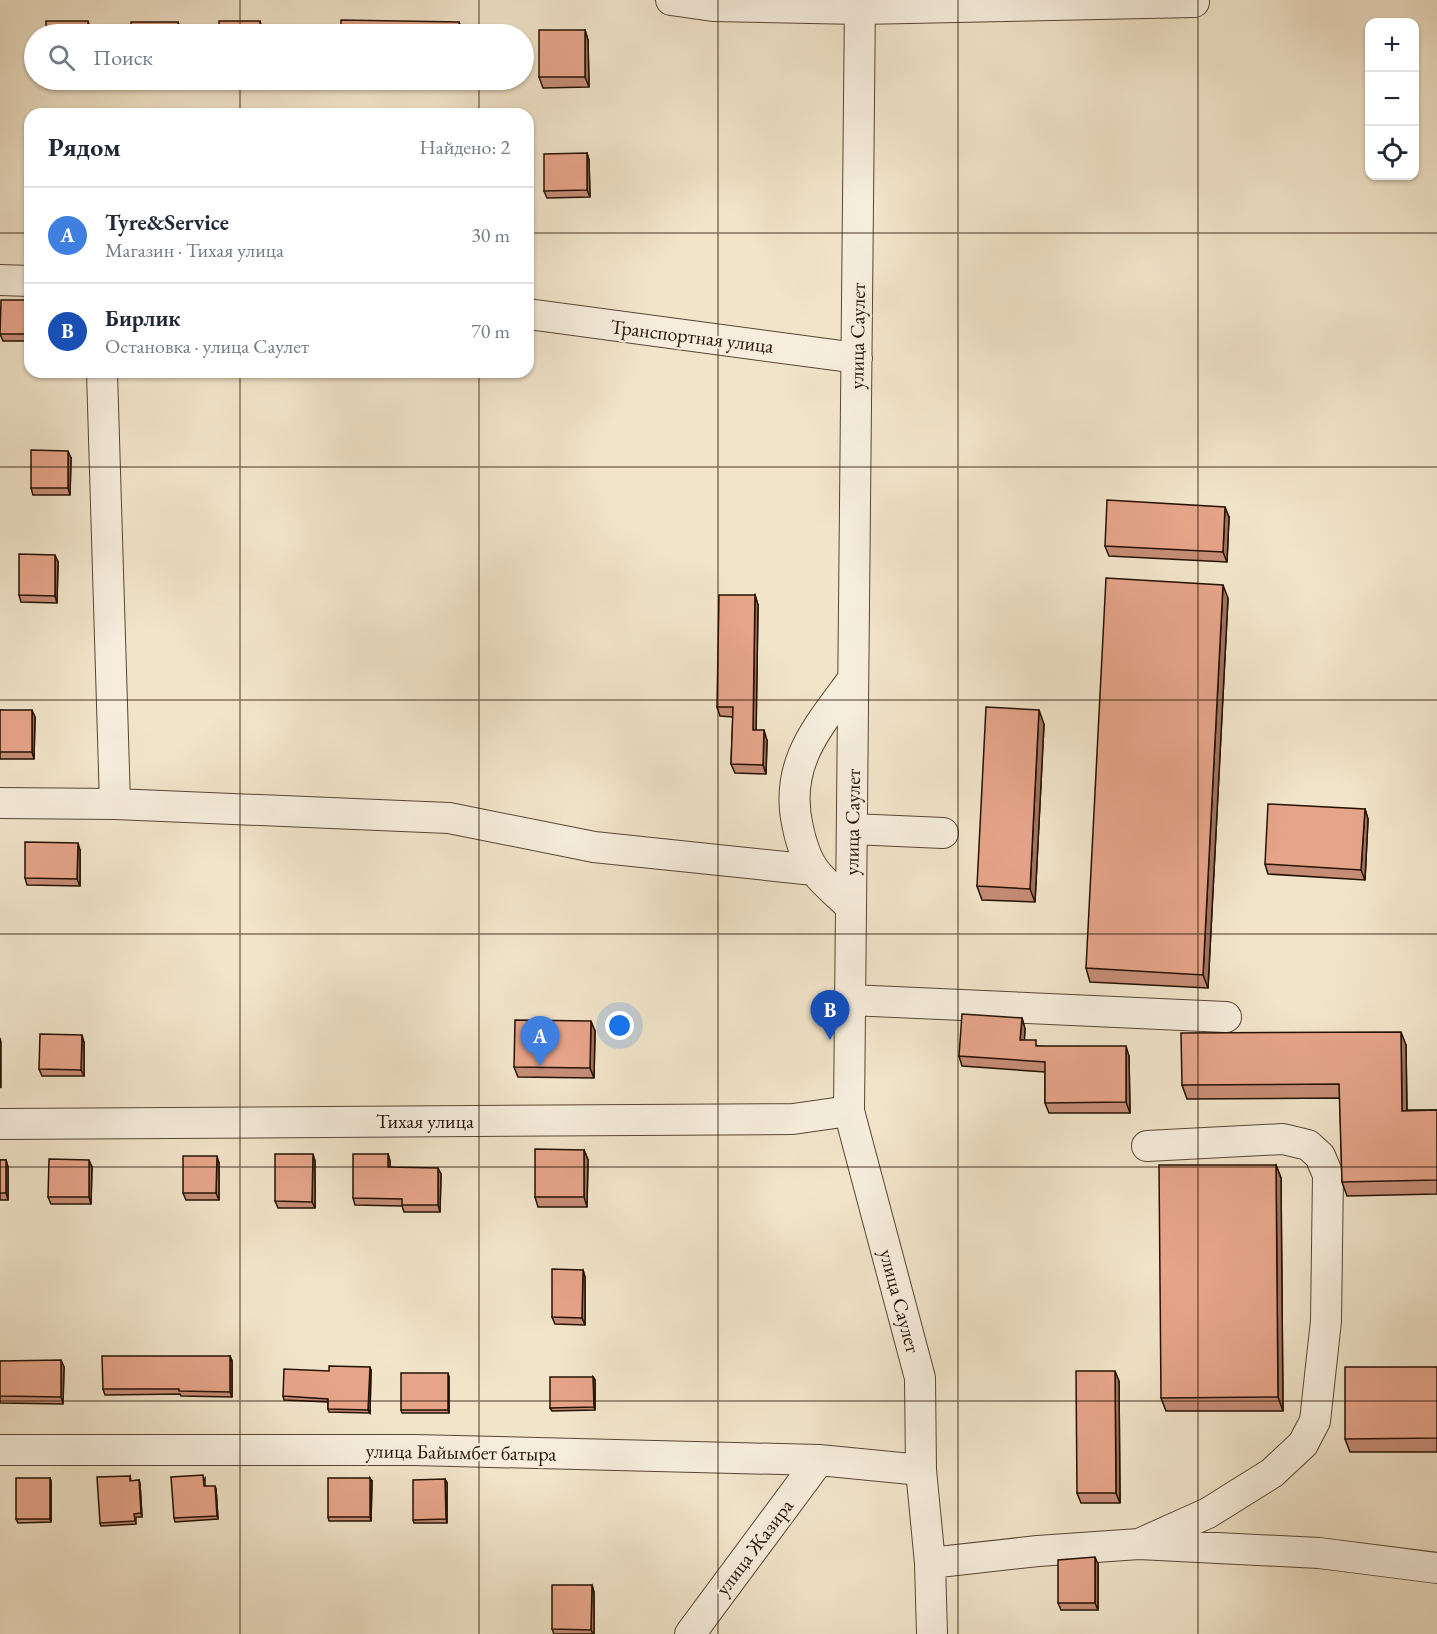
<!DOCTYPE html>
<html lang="ru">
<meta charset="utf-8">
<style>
:root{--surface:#fff;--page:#f2f2f3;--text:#1f2937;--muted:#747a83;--line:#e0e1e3;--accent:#0b8043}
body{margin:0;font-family:"EB Garamond",serif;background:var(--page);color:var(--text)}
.controls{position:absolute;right:18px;top:18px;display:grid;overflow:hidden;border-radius:12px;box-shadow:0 2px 4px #0004}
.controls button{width:54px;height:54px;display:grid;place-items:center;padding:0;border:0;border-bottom:2px solid var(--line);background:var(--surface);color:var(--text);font:30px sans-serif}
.you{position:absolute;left:620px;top:1026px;width:21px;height:21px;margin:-15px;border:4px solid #fff;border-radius:50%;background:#1a73e8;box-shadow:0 0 0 9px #1a73e833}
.badge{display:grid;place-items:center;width:39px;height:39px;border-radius:50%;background:var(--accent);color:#fff;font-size:20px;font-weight:700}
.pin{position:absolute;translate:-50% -50px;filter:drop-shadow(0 2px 3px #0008)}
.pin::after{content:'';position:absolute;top:32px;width:21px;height:18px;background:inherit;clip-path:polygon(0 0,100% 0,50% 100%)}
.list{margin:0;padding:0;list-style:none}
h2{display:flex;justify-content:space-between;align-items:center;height:78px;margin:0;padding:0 24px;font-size:26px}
h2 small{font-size:20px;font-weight:400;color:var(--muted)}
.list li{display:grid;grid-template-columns:39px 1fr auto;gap:18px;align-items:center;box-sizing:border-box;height:96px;padding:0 24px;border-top:2px solid var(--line)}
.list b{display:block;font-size:22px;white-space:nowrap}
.list p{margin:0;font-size:20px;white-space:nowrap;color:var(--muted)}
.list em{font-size:20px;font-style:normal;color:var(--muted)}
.icon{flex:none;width:33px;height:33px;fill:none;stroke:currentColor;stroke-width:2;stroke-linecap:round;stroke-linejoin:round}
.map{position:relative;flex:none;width:1437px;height:1634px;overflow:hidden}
.search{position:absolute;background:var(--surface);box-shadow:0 2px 4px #0004;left:24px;top:24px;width:510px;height:66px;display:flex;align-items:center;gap:15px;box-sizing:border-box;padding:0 21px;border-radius:33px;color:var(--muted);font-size:22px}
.panel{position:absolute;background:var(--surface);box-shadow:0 2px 4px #0004;left:24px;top:108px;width:510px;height:270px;border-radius:18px}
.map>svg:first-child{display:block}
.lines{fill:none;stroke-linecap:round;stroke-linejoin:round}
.minor-casing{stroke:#584634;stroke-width:32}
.minor{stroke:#f6eddc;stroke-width:30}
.wall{fill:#c68d76;stroke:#251203;stroke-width:1.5}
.shaded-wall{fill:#a17360;stroke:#251203;stroke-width:1.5}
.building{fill:#e6a489;stroke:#251203;stroke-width:1.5}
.grid{fill:none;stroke:#251203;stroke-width:1.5;stroke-opacity:0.55}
.labels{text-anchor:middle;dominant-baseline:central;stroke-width:4.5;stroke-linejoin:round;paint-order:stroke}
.street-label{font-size:20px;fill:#251203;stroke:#f6eddc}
</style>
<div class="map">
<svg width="1437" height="1634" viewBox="0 0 1437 1634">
<rect width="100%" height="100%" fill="#f1e4c9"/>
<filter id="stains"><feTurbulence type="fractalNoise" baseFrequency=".00333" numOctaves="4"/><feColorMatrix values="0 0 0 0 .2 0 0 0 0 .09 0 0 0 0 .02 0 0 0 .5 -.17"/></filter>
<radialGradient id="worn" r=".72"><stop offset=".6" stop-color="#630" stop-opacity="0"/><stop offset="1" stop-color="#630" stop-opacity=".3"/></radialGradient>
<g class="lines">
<defs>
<path id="minor" d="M671,0L713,6L860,9L1194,2
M860,0L849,1111L920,1378L921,1470L930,1563L932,1634
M0,280L30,281
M528,314L857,358
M102,372L115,804
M0,803L115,804L449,818L594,847L814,870
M852,829L943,833
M851,907C839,895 825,884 815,871C806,859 801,842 798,828C783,764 818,727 853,679
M850,1000L1226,1017
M0,1124L793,1119L849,1111
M0,1450H414L819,1460L921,1470
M1139,1544L1208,1513L1272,1473L1303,1444L1315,1421L1326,1321L1328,1175L1320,1156L1308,1145L1283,1139L1147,1146
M930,1563L1038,1551L1139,1544L1319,1553L1437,1568
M690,1634L819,1460"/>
</defs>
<use href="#minor" class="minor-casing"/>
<use href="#minor" class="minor"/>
</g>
<path class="wall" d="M585,30L588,40L589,87L543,88L539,77Z
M587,153L589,160L590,197L547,198L544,191Z
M30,300V341H3L0,334Z
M71,458L70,495H33L31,488Z
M1229,517L1227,562L1109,556L1105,546Z
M58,562L57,603L21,602L19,595Z
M755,595L758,605L756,730L767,740L766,774L735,773L731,764L733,717L720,716L717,707Z
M1228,598L1208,988L1090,982L1086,968Z
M0,710L35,717L34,759H0Z
M1044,724L1035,902L982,900L977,886Z
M1365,809L1368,819L1365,880L1268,874L1265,864Z
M80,850V886L27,885L25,878Z
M1022,1018L1025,1029L1024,1040L1038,1046L1129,1056L1130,1113H1049L1045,1103V1072L962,1066L959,1056Z
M595,1031L594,1078L518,1077L514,1067Z
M84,1042V1076H42L39,1069Z
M1406,1045L1407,1110H1437V1194L1347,1196L1342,1182L1340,1098L1187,1099L1182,1085Z
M584,1150L588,1160L587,1207H538L535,1197Z
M388,1154L390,1161V1167L441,1174L440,1212H404L402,1206L355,1205L353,1198Z
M0,1160H6L8,1167V1200H0Z
M315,1161V1208H278L275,1201Z
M219,1163V1200H186L183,1193Z
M1276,1165L1281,1178L1283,1411H1166L1161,1398Z
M92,1167L91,1204H51L48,1197Z
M583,1270L585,1277V1325L555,1324L552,1317Z
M230,1356L232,1361V1397L181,1396L180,1394L105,1395L103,1389Z
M0,1361L64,1367L63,1404L0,1403Z
M1437,1367V1452H1350L1345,1439Z
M371,1370L370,1413L329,1412L328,1409V1402L284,1400L283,1396L329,1371Z
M449,1377V1413H402L401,1410Z
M593,1377L595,1380V1410L552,1411L550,1408Z
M1119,1381L1120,1503H1081L1077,1493Z
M130,1476L131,1481L139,1480L140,1484L142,1517H136V1524L101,1526L100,1523Z
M50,1478L51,1481V1522L18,1523L16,1519Z
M205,1478V1486L216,1489L218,1519L175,1522L174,1518Z
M445,1479L447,1483V1523H414L413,1520Z
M372,1481L371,1521H329L328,1517Z
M1098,1564V1610H1061L1058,1603Z
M592,1585L594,1592V1634H554L552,1629Z"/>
<path class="shaded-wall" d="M88,21L90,28V34H88Z
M260,21L262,28V34H260Z
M178,22L181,29V34H178Z
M459,22L462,29V34H459Z
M585,30L588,40L589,87L585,77Z
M587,153L589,160L590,197L587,190Z
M68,451L71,458L70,495L68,488Z
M1225,507L1229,517L1227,562L1223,552Z
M55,555L58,562L57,603L55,596Z
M1223,585L1228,598L1208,988L1203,975Z
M755,595L758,605L756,739L753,730Z
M32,710L35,717L34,759L32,752Z
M1039,710L1044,724L1035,902L1030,889Z
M764,730L767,740L766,774L763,765Z
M1365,809L1368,819L1365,880L1361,870Z
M78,843L80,850V886L77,879Z
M1022,1018L1025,1029L1024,1050L1020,1040Z
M591,1021L595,1031L594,1078L590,1068Z
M1401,1032L1406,1045L1407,1124L1402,1111Z
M82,1035L84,1042V1076L81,1070Z
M0,1038L1,1042V1088L0,1085Z
M1126,1046L1129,1056L1130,1113L1126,1102Z
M584,1150L588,1160L587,1207L584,1197Z
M313,1154L315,1161V1208L312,1202Z
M388,1154L390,1161V1174L388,1167Z
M217,1156L219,1163V1200L216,1193Z
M6,1160L8,1167V1200L6,1193Z
M89,1160L92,1167L91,1204L89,1197Z
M1276,1165L1281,1178L1283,1411L1278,1397Z
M438,1168L441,1174L440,1212L438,1205Z
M583,1270L585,1277V1325L582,1318Z
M230,1356L232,1361V1397L230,1392Z
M61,1360L64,1367L63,1404L61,1397Z
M370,1367L371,1370L370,1413L368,1410Z
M1115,1371L1119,1381L1120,1503L1116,1493Z
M448,1373L449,1377V1413L448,1410Z
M593,1377L595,1380V1410L594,1407Z
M50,1478L51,1481V1522L50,1519Z
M370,1478L372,1481L371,1521L370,1517Z
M445,1479L447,1483V1523L446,1519Z
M139,1480L140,1484L142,1517L141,1513Z
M215,1486L216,1489L218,1519L217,1516Z
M1095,1557L1098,1564V1610L1095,1603Z
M592,1585L594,1592V1634H593L591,1630Z"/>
<path class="building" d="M341,20L459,22V34H341Z
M46,21H88V34H46Z
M219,21H260V34H219Z
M131,22H178V34H131Z
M539,30H585V77H539Z
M587,153V190L544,191V154Z
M1,300H30V334H0Z
M31,450L68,451V488H31Z
M1107,500L1225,507L1223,552L1105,546Z
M19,554L55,555V596L19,595Z
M1106,578L1223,585L1203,975L1086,968Z
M719,595H755L753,730H764L763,765L731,764L733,707H717Z
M986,707L1039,710L1030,889L977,886Z
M0,710H32V752H0Z
M1268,804L1365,809L1361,870L1265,864Z
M25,842L78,843L77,879L25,878Z
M962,1014L1022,1018L1020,1040H1036V1046H1126V1102L1045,1103V1062L959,1056Z
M515,1020L591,1021L590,1068L514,1067Z
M1401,1032L1402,1111L1437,1110V1180L1342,1182L1339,1084L1182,1085L1181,1033Z
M40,1034L82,1035L81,1070L39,1069Z
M535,1149L584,1150V1197H535Z
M275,1154H313L312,1202L275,1201Z
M353,1154H388V1167L438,1168V1205H402V1199L353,1198Z
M183,1156H217L216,1193H183Z
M49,1159L89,1160V1197H48Z
M0,1160H6V1193H0Z
M1159,1165H1276L1278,1397L1161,1398Z
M552,1269L583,1270L582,1318L552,1317Z
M102,1356H230V1392L179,1391V1389H103Z
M61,1360V1397L0,1396V1361Z
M329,1366L370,1367L368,1410L328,1409V1399L283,1396L284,1369L329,1371Z
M1345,1367H1437V1438L1345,1439Z
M1076,1371H1115L1116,1493H1077Z
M401,1373H448V1410H401Z
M550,1377H593L594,1407L550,1408Z
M203,1475L204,1486H215L217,1516L174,1518L171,1477Z
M130,1476V1481L139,1480L141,1513L134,1514L135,1521L100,1523L97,1477Z
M16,1478H50V1519H16Z
M328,1478H370V1517H328Z
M445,1479L446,1519L413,1520V1480Z
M1095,1557V1603H1058V1560Z
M552,1585H592L591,1630L552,1629Z"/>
<path class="grid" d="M240,0V34M479,0V34M718,0V1634M958,0V1634M1198,0V1634M240,80V114M479,80V114M0,233H30M528,233H1437M240,372V1634M479,372V1634M0,467H1437M0,700H1437M0,934H1437M0,1167H1437M0,1401H1437"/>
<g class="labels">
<g class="street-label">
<text transform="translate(692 336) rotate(7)">Транспортная улица</text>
<text transform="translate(857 336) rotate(-89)">улица Саулет</text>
<text transform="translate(852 822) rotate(-89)">улица Саулет</text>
<text x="425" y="1121">Тихая улица</text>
<text transform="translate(900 1301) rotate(75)">улица Саулет</text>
<text transform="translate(461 1452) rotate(1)">улица Байымбет батыра</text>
<text transform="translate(754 1547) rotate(-53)">улица Жазира</text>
</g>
</g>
<rect width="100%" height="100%" filter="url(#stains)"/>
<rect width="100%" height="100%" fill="url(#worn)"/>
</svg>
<div class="controls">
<button>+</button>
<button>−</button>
<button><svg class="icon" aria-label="locate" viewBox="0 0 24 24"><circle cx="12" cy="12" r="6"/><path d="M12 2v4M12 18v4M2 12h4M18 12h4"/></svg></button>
</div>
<div class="you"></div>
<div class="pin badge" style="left:540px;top:1066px;background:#3f7fe0">A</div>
<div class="pin badge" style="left:830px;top:1040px;background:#1a4fb4">B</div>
<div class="search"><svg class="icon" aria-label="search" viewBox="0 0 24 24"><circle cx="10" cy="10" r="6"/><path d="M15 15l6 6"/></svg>Поиск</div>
<section class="panel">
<h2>Рядом<small>Найдено: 2</small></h2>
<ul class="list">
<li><span class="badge" style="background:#3f7fe0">A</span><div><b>Tyre&amp;Service</b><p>Магазин · Тихая улица</p></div><em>30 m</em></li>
<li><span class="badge" style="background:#1a4fb4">B</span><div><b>Бирлик</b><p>Остановка · улица Саулет</p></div><em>70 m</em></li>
</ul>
</section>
</div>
